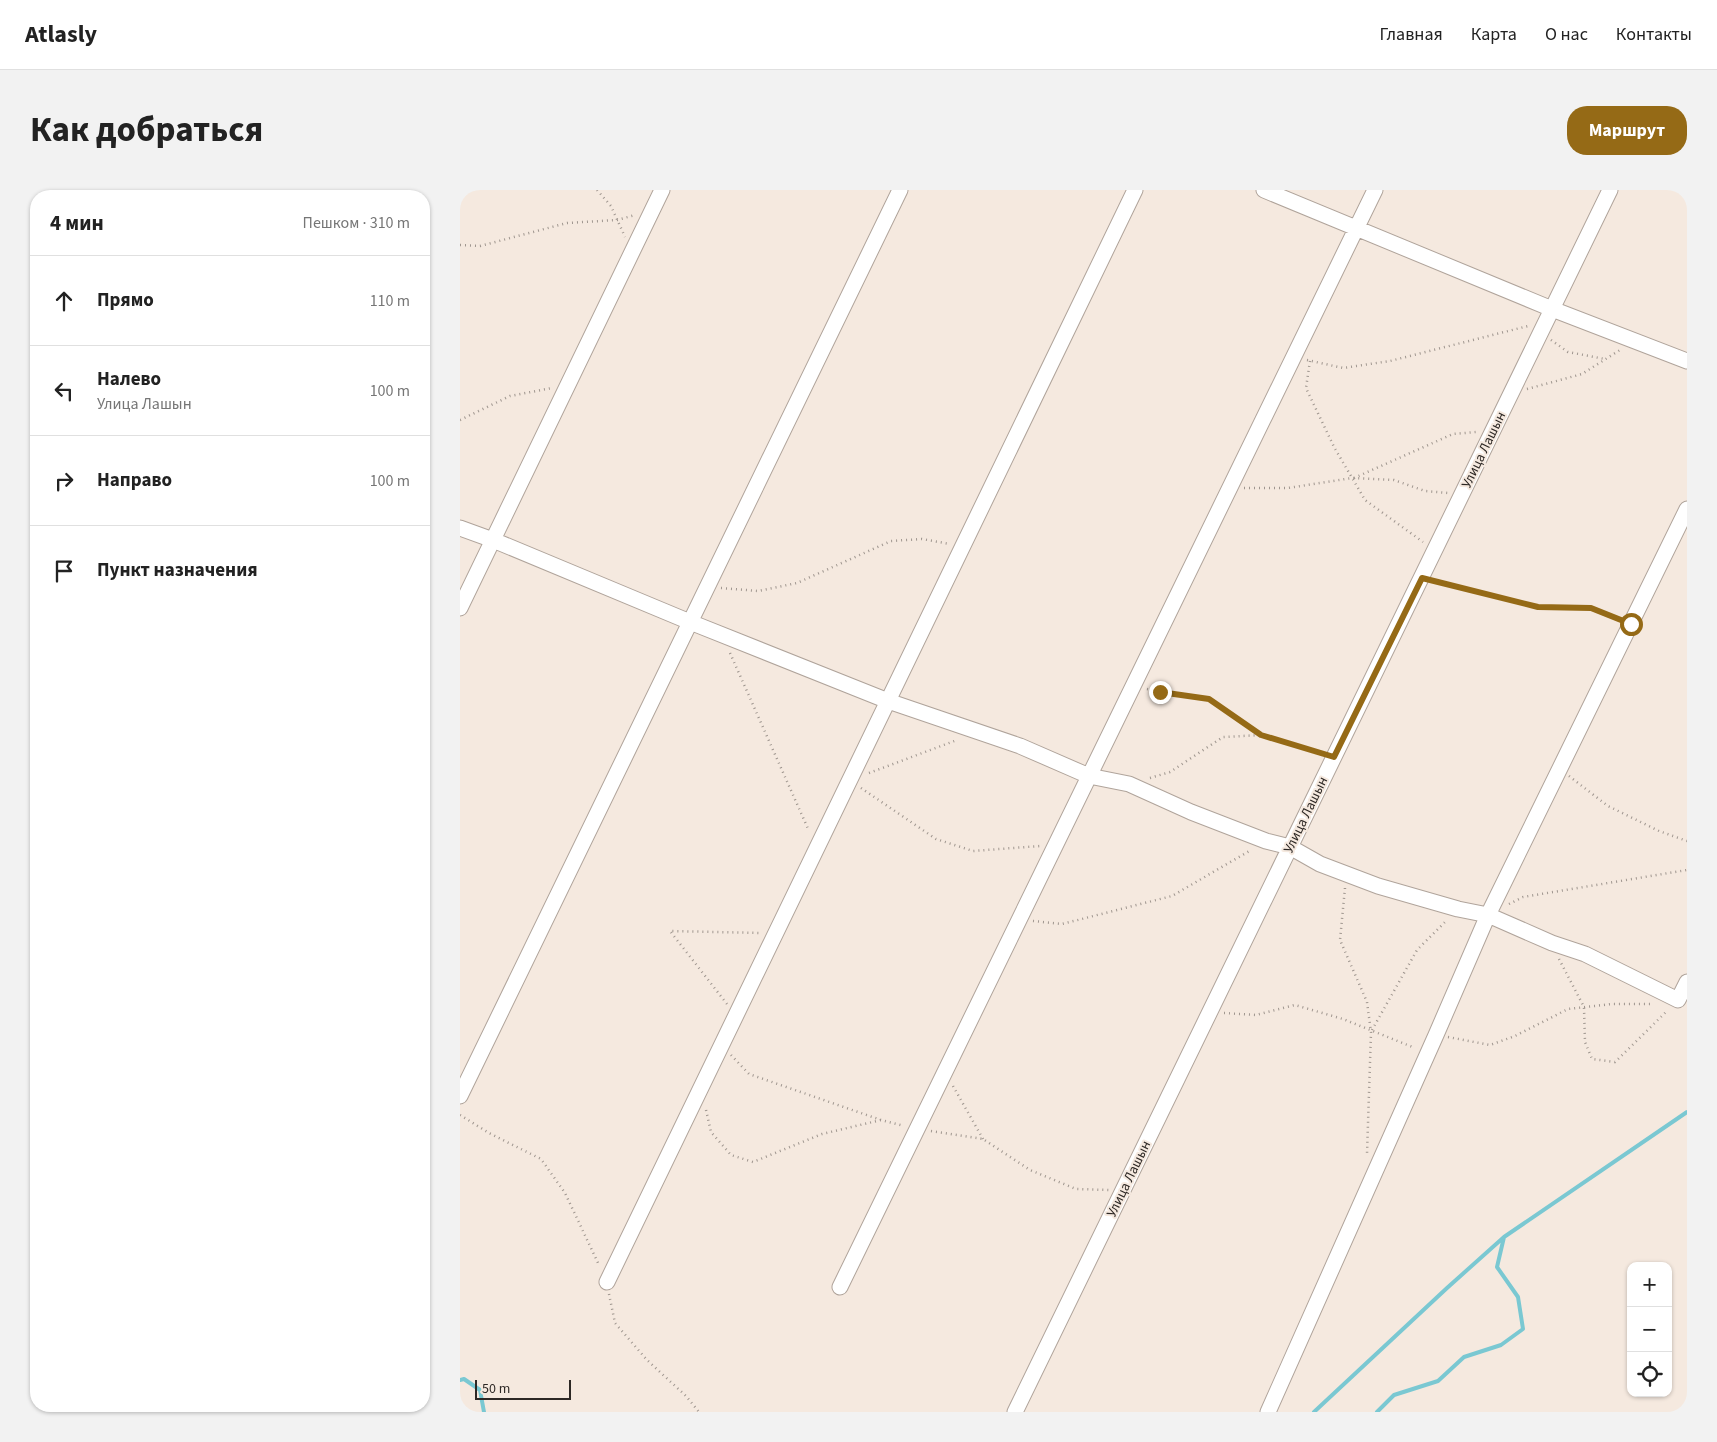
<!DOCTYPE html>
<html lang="ru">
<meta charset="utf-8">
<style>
:root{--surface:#fff;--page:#f2f2f2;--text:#222;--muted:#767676;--line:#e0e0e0;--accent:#956a16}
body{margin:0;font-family:"Source Sans 3",sans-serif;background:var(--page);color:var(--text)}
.controls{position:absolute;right:15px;bottom:15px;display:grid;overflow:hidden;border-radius:10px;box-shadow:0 1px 4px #0004}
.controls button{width:45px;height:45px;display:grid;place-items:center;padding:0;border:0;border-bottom:1px solid var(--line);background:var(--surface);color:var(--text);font:25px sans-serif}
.scale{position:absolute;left:15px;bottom:12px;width:96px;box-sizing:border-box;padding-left:5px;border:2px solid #2d2825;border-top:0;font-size:14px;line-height:18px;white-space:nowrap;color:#2d2825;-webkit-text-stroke:4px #f5e9df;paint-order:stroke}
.stop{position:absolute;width:15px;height:15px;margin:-11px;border:4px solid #956a16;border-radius:50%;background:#fff}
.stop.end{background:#956a16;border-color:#fff;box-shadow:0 1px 5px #0008}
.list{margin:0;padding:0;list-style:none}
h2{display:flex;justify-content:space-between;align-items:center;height:65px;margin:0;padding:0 20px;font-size:21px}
h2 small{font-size:16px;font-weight:400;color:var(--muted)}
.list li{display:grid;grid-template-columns:32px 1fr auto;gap:15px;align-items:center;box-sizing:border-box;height:90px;padding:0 20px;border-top:1px solid var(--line)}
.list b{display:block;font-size:19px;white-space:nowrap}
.list p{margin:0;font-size:16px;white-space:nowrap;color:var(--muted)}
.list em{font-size:16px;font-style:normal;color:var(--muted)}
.icon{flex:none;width:28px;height:28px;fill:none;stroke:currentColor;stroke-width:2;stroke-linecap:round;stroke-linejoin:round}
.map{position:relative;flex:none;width:1227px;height:1222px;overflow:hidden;border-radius:20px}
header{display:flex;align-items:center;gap:30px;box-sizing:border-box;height:70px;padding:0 25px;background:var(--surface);border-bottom:1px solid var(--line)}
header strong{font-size:24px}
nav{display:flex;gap:28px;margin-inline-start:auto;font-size:18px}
.intro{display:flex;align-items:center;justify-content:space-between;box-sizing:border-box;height:120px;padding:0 30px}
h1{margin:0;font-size:35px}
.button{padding:12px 22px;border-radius:20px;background:var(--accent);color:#fff;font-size:18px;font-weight:700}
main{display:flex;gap:30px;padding:0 30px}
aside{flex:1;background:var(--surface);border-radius:20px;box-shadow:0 1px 4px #0004}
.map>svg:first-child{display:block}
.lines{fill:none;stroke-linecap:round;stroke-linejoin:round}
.stream{stroke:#7ac8d2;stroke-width:4}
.minor-casing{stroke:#b0a49b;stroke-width:17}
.path{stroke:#9f968f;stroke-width:2.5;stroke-dasharray:1 4;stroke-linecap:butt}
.minor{stroke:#fff;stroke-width:15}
.route{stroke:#956a16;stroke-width:6}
.labels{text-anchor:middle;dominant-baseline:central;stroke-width:4;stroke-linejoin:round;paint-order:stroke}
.street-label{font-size:14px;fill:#2d2825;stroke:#f5e9df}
</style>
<header>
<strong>Atlasly</strong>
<nav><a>Главная</a><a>Карта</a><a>О нас</a><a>Контакты</a></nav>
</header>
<div class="intro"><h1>Как добраться</h1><a class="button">Маршрут</a></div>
<main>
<aside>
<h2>4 мин<small>Пешком · 310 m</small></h2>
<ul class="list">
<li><svg class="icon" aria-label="ahead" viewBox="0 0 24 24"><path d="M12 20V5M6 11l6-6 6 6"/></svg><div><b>Прямо</b></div><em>110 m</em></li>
<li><svg class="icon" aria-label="left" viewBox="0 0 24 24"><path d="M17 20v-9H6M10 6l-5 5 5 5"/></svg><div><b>Налево</b><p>Улица Лашын</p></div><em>100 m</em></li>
<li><svg class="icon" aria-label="right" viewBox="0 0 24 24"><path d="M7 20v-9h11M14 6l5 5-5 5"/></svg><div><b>Направо</b></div><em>100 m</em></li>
<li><svg class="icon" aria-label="arrive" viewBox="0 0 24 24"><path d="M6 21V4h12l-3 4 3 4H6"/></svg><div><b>Пункт назначения</b></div></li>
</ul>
</aside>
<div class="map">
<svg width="1227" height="1222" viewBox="0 0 1227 1222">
<rect width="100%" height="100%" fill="#f5e9df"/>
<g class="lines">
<path class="stream" d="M0,1190L4,1189L20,1200L24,1222
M854,1222L987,1098L1044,1047L1227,922
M917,1222L934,1205L978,1191L1004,1167L1041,1155L1063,1139L1058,1107L1037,1077L1044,1047"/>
<defs>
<path id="minor" d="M804,0L1092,119L1227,171
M0,338L33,350L230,432L428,511L560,556L629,586L669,594L731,622L806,651L830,657L860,674L918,696L998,719L1028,725L1092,753L1125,764L1218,810L1227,792
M0,418L202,0
M0,906L440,0
M147,1092L675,0
M380,1097L915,0
M555,1222L1150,0
M808,1222L976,845L1028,725L1227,319"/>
</defs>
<use href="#minor" class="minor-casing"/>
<path class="path" d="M137,0L151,16L165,47
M0,55L20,56L107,33L157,30L175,25
M1091,150L1108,162L1145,169
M847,170L883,178L930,171L1068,136
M850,171L846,198L874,257L905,310L963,352
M1067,199L1122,184L1160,160
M0,230L50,206L92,198
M894,288L993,244L1016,242
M784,298H828L892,288L934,290L965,301L988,303
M975,391L1078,417L1131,418L1160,429
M261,398L298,401L337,393L431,351L462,349L490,354
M270,463L349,641
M687,499L700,502L749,509L800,544
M409,583L497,550
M1109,586L1148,616L1199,641L1227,651
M690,588L710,582L763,547L801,545L862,563
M401,598L476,649L513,661L580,656
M885,698L880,750L907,812L911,842L907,964
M1049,714L1063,707L1227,680
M573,731L602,734L712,706L791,660
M1099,769L1124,817L1125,852L1132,869L1155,872L1208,820
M267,814L210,741L302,743
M764,823L796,825L835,815L883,829L955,858
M912,840L957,760L987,730
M988,847L1030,855L1055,846L1108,819L1152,814H1193
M271,865L289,884L421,930L444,936
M493,896L523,949
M246,920L251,942L271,965L293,972L362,944L421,930
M0,925L29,943L81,969L105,1003L139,1075
M471,941L523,949L570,980L616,999L649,1000
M149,1104L155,1133L187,1170L226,1206L239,1222"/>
<use href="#minor" class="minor"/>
</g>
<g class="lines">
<path class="route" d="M700,502L749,509L801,545L874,567L962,388L1078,417L1131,418L1171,434"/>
</g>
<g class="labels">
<g class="street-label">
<text transform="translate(1024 260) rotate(-64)">Улица Лашын</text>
<text transform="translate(846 625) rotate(-64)">Улица Лашын</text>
<text transform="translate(669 989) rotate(-64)">Улица Лашын</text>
</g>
</g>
</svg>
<div class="controls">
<button>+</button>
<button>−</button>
<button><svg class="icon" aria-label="locate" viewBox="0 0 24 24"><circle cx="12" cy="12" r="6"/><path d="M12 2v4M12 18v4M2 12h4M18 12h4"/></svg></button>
</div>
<div class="scale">50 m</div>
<div class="stop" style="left:1171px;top:434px"></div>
<div class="stop end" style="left:700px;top:502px"></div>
</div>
</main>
